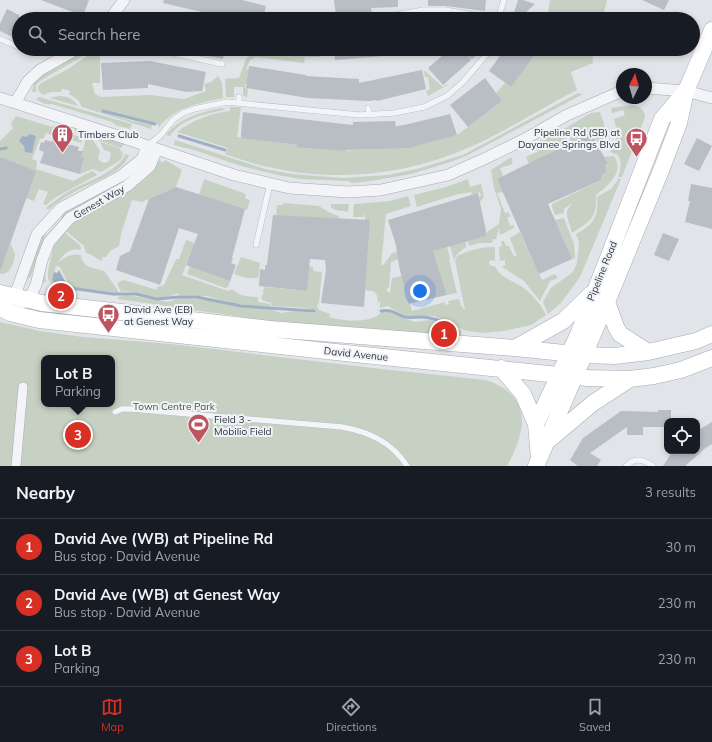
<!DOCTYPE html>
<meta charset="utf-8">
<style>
:root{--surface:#171b24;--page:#242831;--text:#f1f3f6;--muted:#9ea1a6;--line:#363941;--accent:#d93025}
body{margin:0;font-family:Mulish,sans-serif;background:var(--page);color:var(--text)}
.controls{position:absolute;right:12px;bottom:12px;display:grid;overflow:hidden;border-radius:8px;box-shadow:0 2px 6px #0003}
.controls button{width:36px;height:36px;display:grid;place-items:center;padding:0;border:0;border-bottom:1px solid var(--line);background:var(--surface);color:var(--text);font:20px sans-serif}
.compass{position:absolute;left:616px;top:68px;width:36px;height:36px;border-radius:50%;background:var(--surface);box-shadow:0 2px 6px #0003;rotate:5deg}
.you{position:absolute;left:420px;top:291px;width:14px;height:14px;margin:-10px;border:3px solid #fff;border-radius:50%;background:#1a73e8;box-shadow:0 0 0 6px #1a73e833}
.badge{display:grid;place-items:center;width:26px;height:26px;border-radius:50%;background:var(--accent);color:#fff;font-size:13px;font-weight:700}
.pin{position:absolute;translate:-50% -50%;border:2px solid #fff;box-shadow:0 1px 4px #0006}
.popup{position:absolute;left:41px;top:355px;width:74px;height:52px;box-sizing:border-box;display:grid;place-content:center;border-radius:8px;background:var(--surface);filter:drop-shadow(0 1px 3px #0005);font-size:13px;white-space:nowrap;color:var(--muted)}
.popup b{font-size:15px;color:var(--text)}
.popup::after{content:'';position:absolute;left:50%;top:100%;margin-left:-8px;border:8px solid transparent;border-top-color:var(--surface)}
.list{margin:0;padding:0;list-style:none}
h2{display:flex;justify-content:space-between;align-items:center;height:52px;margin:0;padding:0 16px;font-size:17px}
h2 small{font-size:13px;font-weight:400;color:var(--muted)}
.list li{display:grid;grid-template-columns:26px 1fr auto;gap:12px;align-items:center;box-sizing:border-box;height:56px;padding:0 16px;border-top:1px solid var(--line)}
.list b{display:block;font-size:15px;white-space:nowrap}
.list p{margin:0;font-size:13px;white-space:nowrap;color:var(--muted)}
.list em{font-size:13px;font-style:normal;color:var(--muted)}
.icon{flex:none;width:22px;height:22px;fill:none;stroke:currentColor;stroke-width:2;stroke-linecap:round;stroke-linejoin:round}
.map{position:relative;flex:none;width:712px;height:466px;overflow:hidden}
.search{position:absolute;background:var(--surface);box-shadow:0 2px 6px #0003;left:12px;right:12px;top:12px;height:44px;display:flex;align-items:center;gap:10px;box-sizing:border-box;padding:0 14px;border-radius:22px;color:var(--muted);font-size:15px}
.sheet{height:220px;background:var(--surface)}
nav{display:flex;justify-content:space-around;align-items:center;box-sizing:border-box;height:56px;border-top:1px solid var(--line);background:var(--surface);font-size:11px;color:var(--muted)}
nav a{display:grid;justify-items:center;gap:2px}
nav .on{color:var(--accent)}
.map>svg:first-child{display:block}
.green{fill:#c6d1c3;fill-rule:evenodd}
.water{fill:#a0b0c4}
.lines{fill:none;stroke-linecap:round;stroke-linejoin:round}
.stream{stroke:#a0b0c4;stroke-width:3}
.building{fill:#b9bdc4}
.service-casing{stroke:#a7abb2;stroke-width:6}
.pedestrian-casing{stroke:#a7abb2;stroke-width:10}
.minor-casing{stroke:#a7abb2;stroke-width:12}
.secondary-casing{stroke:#a7abb2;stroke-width:17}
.service{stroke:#f3f4f7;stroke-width:5.5}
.pedestrian{stroke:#f3f4f7;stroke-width:9}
.minor{stroke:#f3f4f7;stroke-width:11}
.secondary{stroke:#fff;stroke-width:16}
.labels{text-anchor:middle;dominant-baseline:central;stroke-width:4;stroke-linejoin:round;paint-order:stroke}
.poi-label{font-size:10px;fill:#2b313e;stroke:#f0f3f6;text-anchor:start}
.street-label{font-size:10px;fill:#2b313e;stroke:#f0f3f6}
.park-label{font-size:10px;fill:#3f583a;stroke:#f0f3f6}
</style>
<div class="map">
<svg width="712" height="466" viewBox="0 0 712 466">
<rect width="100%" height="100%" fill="#e1e4e8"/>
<path class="green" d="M550,0H607V1L602,19H547Z
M87,49H92L78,59L40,81L36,85V92H32L34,83L38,78Z
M97,49H100V83H92L95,94L101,97L150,95L184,99L206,91L204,84L211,82L218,76L222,83L223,98C200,103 175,107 159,127L157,123L104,110L103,112L129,120L152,125L151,129L82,107L78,100L69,94L70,91L62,89L61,92H51L43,95L38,90V87L41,83L68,69Z
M273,49H323L322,55L320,57H305L304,63L256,57L250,60L246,69H249L247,84H245V88L248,89L247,97L243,96V87H234V97H226L225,79L239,78L246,59L252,52Z
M538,49H548L550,51L555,49H592L593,63L571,72L577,90C541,108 507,131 470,147C392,182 305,184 225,154L228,148L177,132C191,121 211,113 230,111V107H241L237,137C274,142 309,148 346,151L353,150L396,148V126L402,125L408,148L457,135L468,127L502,101L496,93L505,83L511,87Z
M424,71H425L443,87L447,84L448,85L428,96L426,91L430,89L428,77H425Z
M578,93L583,94L466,156L450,162L411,174L371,181L352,183L348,181L300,179L278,175L241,166L194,150L174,145L175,140L265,169L292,174L343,178L388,175L417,169L463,155Z
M59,96C68,96 73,99 78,106L50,98Z
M39,97L132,124L130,129L116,125L112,122L52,104C46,105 41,103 36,99Z
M633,105C641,107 644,109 645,117L622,177H618C621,169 622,163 618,155L610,152C618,140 618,133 614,119L625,115L623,110L612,113L611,108Z
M223,108L224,110C206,114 180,119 170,136L166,135C179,118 203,111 223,108Z
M600,112C603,124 611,134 599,144L592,133L572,142L564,129L591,113Z
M16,116L52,127L57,125L65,128L61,136L58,137L46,133L44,138L40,139L32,159L37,161L36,169L73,181L92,171L94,172L97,175L56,197L46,205L43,204L48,192L39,189L34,201L26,198L0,157V141L13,128L11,124Z
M74,128L105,138H111L124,144L121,148L76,133Z
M69,129L72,130L74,135L83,138L81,143L66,138Z
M562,130L568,144L529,164L526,157L539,151L535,144Z
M86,138L93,140L100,151L98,158L101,162L106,163L109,161L111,154L110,152L104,150L100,142L119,148L123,154L121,159L116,163L101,172L93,169L80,174L84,159L81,157Z
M125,154L129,155C123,174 87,184 71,194C63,198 56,204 48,210L46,208C53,202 61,196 69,191C84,183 120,171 125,154Z
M614,156C625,173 608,185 596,195C597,218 591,221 572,233L567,216V210L572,203L564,209V213L555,215L552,207V204L601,180V175L605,165L608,164L604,157Z
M511,157L513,160L511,165L500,168L503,176L497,179L503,192L498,193H497L505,213L508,212L511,216L507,218L510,226L513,225L514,228L500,235L499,227L496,239H493L492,243H479L469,246L468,241L487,236V232L499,224L501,209L494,188L491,170Z
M160,160L162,163L165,160L182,170L176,187L142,202L132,200L121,234L119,246L110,251L106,257H102V261C96,259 93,254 86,253L84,246L66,231L69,227L62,233L54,245L65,233L80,245L81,250C70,248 63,254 58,263C65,256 71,254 81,255C82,268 94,268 104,271L117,289L118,293L70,287L60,267L56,266L52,279L55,284L61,286L65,284L66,289L53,286L48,279V272L53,247C48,257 43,271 46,282L43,283L42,276L46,256L63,228L153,168Z
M146,161L127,180L70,211L65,217L61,218L60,215L63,211Z
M619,178L621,179L580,277L561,303L548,314L543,302L551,288L573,272L577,263L579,242L576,234C593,225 599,217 597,197L611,189Z
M204,179L246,194L245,198L250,200L247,210L199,195Z
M468,179L470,187L481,184C482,191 487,198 479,202L478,197L481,196L480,192L472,195L471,192L455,195L417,207L414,195L446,187Z
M408,196L411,206L386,214L381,266L384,264L392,253L397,252L399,259L391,262L389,287L386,290L390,293L392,278L402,276L408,304L410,303L412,311L445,302V305L449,304L448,301L459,299L461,306L465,310L455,261L457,256C470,250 480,247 495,247V261L490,260L489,263L490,265L496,267C499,277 513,281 521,286C532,294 541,304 546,315L531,325L504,331L483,333L467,331L451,325L452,323L434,316L411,317L399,313L388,306L380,308V301L378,303L377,295L373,291L365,290L370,220H365V211L364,217H353L354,204L390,201Z
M284,203L319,206L330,213L339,216V219L276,216L277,205H283Z
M331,204H349L348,212L336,210L331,208Z
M564,218L574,244L575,258L572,259L555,220Z
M47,226L46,233L31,276L27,280L39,241Z
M520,232L542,280L555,274L558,278L550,281L540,301L524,281L502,267L505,265V260L500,261L499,247L502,246L501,241H504L506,246H509L513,255L517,257L510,238Z
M12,240L11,245L15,254C13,263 12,274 0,274V258L4,260Z
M186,240L200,245L192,249L182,275L228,291L232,289C240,296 247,297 258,297V302L270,304L271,307L235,304L207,296L179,295L177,293C158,305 140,289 121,292L117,283L124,280L157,290V287L164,285L176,259H179Z
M466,242V247L457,254L454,260L450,246Z
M447,247L450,258L449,259L457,293L447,295L433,251Z
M241,257L260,263L258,278H247L234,274Z
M190,266L230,281L228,287L225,288L187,274Z
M305,266L313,267V271L322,272L319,303L317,306L319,310L330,314L329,317C342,321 373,324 381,312H390L414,322L430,320L438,322L449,327L461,330V336L270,321L118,299V297L127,295L169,302L176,299L187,298L207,300L240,307L271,309L281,313L294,311L316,313C310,305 283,308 272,306L271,303L262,300V295L264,294L263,292L264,287L307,291Z
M0,322L40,331L83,337L171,344L381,369L486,380C533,396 527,430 507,466H0ZM44,358H112V404H44Z"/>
<path class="water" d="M30,134L36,136L32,153L25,152L24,146L19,141L22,136L26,137Z
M59,270L65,281V284L62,286L55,284L52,279L54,272L57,273Z"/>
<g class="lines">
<path class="stream" d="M103,111L155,124
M179,136L225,150
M0,149L6,148
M70,288L113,294H136L157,299L178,297H197L241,306L314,311
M381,311C394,309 394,314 405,317C410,318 415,317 421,317C432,317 441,321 451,325"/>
</g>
<path class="building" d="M41,0H89L83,16Z
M164,0H242L266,6L263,19H232L163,3Z
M334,0H398V7L371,8L372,12L336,16Z
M428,0H486L485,11L446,6H428Z
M518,0H523L535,4L518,19H512Z
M642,0H669L664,10Z
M7,9L19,15V40L0,31V24Z
M194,49H225L223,59L193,53Z
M334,49H395V55L335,60Z
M450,49H484L472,59L468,56L471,60L443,85L428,68Z
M505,49H539L511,87L489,71Z
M150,61L206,72L202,91L186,92L148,84V88L103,90L101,63Z
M249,66L306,75V76L359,79V83L422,70L426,89L377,101L376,100L369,101L308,98L246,88Z
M485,78L502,101L468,127L450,105Z
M243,112L291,118L353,125V122L395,121L396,127L450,114L457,135L409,148L346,150V151L297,147V145L241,138V133Z
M591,133L608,164L605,165L606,172L601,175V180L548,204L572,259L539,274L497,179Z
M697,138L712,146L699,171L684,164Z
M45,140L52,142V140L79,147L78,151H83L81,157L84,158L80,174L40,163L44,152L39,150L41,142L44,143Z
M0,157L36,171L1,269H0Z
M691,184L712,188V229L685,222L690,201H688Z
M176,187L245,209L232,258L233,259L231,263L236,265L230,281L186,265L198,234L179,228L160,285L116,270L120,256L130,251L149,199Z
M478,193L487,236L433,251L447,295L408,304L399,266L396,245L388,220Z
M273,215L370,220L364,307L321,303L326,270L325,260L310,259L307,291L259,286L260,269L265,270V265H267Z
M663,233L679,239L669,261L654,255Z
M658,410H671V421H667V427H643V435H627V427L590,453L601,460L597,466H578L570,460L583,438L621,411L658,412Z
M712,422V444L701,451H702L685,466H663L673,451H697V431Z"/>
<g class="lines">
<defs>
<path id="service" d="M373,19L424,10H445L496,19
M498,19L504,0
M0,39L19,47
M155,49L222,64
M239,97V103
M368,108L369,115
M147,146L160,136L173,120L183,113L194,109L227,102L360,115L394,113L424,107L447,96L463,82L486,55L488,49
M256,245L270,184
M115,412L122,409H131L342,427C369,432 392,442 407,466
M626,466C635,456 644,460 653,466"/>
<path id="pedestrian" d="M16,466L23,387"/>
<path id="minor" d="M110,19L124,0
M646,88L686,91L712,98
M0,98L127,139L234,175L289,188L348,192L381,190L448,175L484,159L525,139L567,115L622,91
M15,103L28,81L40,70L77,49
M14,298L37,234L61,208L121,176L142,159L147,146
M3,309L28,301L36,285L42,260L49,242L70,218L127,186L150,166L157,149"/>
<path id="secondary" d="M0,293L42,303L270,329L515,348L584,355L615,356L648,352L696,341L712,334
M607,302L616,327L620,334L648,352
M0,308L10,313L39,320L345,353L588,378L630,379L654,376L681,370L712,358
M515,348L563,321L591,294
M501,368L523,394L536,424
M549,440L593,403L630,379
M539,458L536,424L578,335L662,119L685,92
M536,466L607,302L662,168L679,123L686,91L712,30"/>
</defs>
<use href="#service" class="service-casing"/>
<use href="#pedestrian" class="pedestrian-casing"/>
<use href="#minor" class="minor-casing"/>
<use href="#secondary" class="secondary-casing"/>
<use href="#service" class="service"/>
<use href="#pedestrian" class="pedestrian"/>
<use href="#minor" class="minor"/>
<use href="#secondary" class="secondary"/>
</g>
<defs>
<symbol id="building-pin" viewBox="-11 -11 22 30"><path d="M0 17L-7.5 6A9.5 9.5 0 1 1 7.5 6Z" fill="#bf5461" stroke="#f0f3f6"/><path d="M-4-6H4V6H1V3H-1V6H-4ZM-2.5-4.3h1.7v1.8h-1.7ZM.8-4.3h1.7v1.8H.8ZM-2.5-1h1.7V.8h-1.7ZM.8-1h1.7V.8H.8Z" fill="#fff"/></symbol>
<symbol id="bus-pin" viewBox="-11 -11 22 30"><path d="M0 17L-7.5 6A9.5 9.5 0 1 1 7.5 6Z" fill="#bf5461" stroke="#f0f3f6"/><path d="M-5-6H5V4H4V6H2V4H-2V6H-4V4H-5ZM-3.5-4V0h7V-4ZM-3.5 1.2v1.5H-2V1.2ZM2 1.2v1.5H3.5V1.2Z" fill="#fff"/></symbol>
<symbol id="stadium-pin" viewBox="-11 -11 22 30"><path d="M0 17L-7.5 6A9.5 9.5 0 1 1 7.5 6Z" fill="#bf5461" stroke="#f0f3f6"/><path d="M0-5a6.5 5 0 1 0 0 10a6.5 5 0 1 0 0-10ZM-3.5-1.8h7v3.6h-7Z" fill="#fff"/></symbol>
</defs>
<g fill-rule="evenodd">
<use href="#building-pin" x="50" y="122" width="25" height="34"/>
<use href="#bus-pin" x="624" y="126" width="25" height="34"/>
<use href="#bus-pin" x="96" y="302" width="25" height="34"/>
<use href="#stadium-pin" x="186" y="412" width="25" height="34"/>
</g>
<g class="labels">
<g class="poi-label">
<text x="620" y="132" text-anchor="end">Pipeline Rd (SB) at<tspan x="620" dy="12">Dayanee Springs Blvd</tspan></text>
<text x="78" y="134">Timbers Club</text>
<text x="124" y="309">David Ave (EB)<tspan x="124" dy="12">at Genest Way</tspan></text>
<text x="214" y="419">Field 3 -<tspan x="214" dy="12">Mobilio Field</tspan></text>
</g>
<g class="street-label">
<text transform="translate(99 202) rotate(-30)">Genest Way</text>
<text transform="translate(602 271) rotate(-68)">Pipeline Road</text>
<text transform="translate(356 354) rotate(6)">David Avenue</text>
</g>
<g class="park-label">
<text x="174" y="406">Town Centre Park</text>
</g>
</g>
</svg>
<div class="controls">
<button><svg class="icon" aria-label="locate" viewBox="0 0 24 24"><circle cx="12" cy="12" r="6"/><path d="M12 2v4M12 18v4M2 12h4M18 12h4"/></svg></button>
</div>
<svg class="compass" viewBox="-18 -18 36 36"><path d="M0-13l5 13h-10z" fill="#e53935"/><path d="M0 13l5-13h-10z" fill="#9ea1a6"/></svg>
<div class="you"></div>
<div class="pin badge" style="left:444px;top:334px">1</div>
<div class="pin badge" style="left:61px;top:296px">2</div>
<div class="pin badge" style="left:78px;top:435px">3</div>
<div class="popup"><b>Lot B</b>Parking</div>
<div class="search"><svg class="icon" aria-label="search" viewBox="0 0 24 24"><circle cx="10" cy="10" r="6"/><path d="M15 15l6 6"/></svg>Search here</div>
</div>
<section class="sheet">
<h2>Nearby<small>3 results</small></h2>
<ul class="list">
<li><span class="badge">1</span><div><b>David Ave (WB) at Pipeline Rd</b><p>Bus stop · David Avenue</p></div><em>30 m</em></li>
<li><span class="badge">2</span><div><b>David Ave (WB) at Genest Way</b><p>Bus stop · David Avenue</p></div><em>230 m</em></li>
<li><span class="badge">3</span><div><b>Lot B</b><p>Parking</p></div><em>230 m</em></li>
</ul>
</section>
<nav>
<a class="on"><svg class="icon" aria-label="map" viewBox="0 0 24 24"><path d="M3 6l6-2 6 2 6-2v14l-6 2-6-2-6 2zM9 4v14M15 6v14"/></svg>Map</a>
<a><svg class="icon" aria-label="directions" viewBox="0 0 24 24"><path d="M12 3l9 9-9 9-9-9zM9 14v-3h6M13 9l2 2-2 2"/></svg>Directions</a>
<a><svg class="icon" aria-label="saved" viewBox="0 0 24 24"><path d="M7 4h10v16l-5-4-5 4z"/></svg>Saved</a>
</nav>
